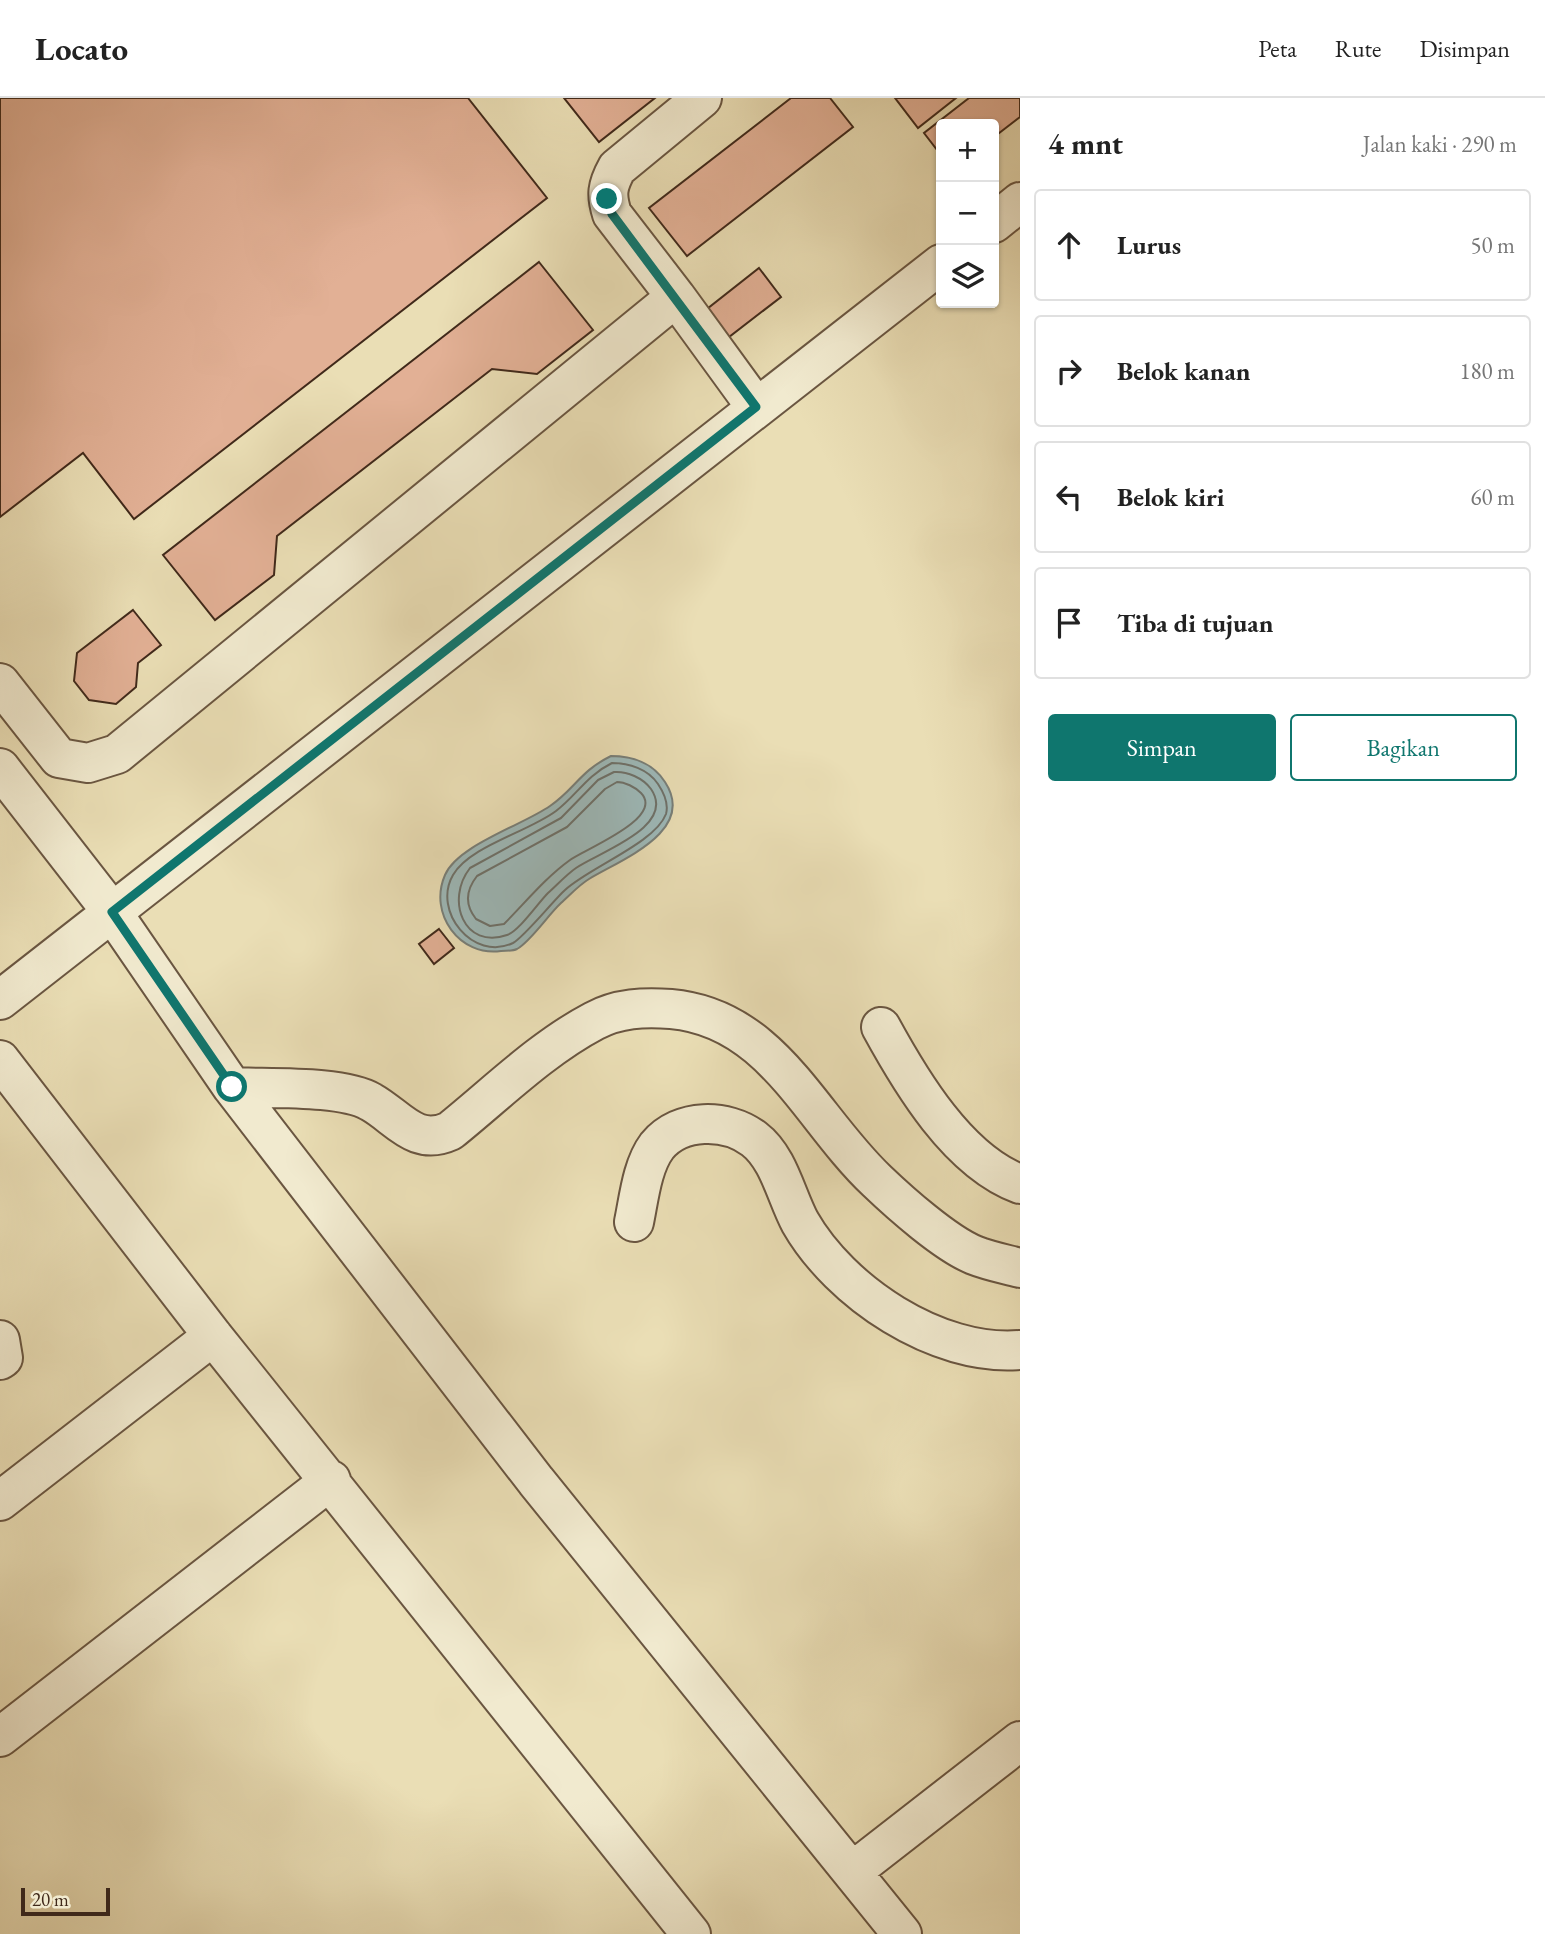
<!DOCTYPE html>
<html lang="id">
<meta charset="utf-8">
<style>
:root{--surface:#fff;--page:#f6f6f6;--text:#222;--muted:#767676;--line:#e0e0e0;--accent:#0f766e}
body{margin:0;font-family:"EB Garamond",serif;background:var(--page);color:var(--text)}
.controls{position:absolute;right:21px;top:21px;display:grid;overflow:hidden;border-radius:7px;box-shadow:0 2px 5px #0004}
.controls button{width:63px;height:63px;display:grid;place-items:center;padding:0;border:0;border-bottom:2px solid var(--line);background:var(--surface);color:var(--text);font:35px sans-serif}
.scale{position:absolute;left:21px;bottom:18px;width:89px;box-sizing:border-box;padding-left:7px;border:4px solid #40291a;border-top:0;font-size:19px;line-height:24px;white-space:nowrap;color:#40291a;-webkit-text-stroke:5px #f1eacf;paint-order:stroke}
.stop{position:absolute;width:21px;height:21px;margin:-16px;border:5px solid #0f766e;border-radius:50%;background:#fff}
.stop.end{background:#0f766e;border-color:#fff;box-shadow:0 2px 7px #0008}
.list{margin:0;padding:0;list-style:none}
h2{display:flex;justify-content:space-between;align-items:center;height:91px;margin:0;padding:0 28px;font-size:30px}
h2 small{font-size:23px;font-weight:400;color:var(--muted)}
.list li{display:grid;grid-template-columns:46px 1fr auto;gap:21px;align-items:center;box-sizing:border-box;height:112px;margin:0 14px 14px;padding:0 14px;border:2px solid var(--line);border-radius:7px}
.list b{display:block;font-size:26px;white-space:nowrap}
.list em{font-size:23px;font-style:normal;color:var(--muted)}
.actions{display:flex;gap:14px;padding:21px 28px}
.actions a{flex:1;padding:16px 0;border:2px solid var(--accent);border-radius:7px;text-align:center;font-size:24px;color:var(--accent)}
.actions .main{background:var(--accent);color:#fff}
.icon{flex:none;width:38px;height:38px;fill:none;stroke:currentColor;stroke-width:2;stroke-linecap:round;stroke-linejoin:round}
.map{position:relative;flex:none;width:1020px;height:1836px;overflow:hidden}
header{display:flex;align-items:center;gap:42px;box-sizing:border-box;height:98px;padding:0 35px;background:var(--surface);border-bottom:2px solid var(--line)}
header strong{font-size:33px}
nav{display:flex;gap:38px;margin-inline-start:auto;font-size:24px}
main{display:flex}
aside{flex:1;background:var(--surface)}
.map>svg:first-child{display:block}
.water{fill:#9db9b9;stroke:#787f79;stroke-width:2}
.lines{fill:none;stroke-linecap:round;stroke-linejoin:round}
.shore{stroke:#6e716a;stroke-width:2}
.building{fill:#e2b095;stroke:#40291a;stroke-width:2}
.minor-casing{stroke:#6a5641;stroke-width:42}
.minor{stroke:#f1eacf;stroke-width:38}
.route{stroke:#0f766e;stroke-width:9}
</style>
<header>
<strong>Locato</strong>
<nav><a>Peta</a><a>Rute</a><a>Disimpan</a></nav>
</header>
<main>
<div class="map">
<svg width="1020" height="1836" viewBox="0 0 1020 1836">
<rect width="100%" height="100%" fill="#eadeb5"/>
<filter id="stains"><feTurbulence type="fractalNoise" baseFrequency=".00286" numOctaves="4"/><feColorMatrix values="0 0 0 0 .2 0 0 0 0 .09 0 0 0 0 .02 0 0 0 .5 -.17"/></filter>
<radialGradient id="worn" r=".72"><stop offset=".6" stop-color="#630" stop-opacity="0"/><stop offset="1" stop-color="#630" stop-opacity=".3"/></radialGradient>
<path class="water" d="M611,658C632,658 653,665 665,684C697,733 622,761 589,781C579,787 570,797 561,805C548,817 531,843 517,851C513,853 505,853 501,853C460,859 428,816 445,777C458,747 523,727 550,708C574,692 580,673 611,658Z"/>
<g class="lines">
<path class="shore" d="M612,665C629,665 648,671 658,686C664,695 669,705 666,716C655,745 590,769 565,792C553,803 524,839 513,845C473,864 432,813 453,777C470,748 528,734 556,713C577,697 586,678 612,665Z
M614,674C627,673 643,680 651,691C677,729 599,754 576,770C566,777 557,787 548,795C538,805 519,833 507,837C464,852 445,802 470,770L561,720L598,682Z
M617,684C625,684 635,689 641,695C665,720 585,751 570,762C545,780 525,805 504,826L490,828L476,821C464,806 466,792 477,778L567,729L605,691Z"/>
</g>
<path class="building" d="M0,0H468L547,100L134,421L83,355L0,419Z
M564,0H655L599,44Z
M791,0H830L853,29L687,158L649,110Z
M895,0H956L918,30Z
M969,0H1020V19L994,39V26H941V57L924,35Z
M539,164L593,232L537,276L492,271L277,438L274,477L215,522L163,457Z
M759,170L781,199L729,239L707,211Z
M133,512L161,547L138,565L136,589L116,606L89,602L74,583L77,555Z
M439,831L454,850L434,866L419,846Z"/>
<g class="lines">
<defs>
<path id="minor" d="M994,125L1020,104
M676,199L612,116C606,97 607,88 617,70L702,0
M0,585L59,660L88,665L117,656L676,199L756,309
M0,670L112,814L232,989L536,1383L902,1836
M0,902L941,166
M881,929C911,984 958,1063 1020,1086
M0,962L213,1238L691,1836
M232,989C267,991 342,987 371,1004C398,1019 415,1049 450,1033C496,996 541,951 594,923C618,910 644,909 671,911C773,920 810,1020 877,1083C900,1105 945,1145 974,1157C989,1163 1005,1166 1020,1170
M634,1124C639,1100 642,1068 657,1048C680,1020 726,1020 754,1041C779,1060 786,1098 800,1124C840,1194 937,1259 1020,1252
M0,1242L3,1260L0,1262
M0,1403L213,1238
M0,1639L331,1382
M853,1773L1020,1643"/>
</defs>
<use href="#minor" class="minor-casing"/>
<use href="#minor" class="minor"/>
</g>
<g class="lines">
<path class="route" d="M232,989L112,814L756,309L612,116L607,101"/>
</g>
<rect width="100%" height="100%" filter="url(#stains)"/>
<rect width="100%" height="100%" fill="url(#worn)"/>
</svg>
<div class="controls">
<button>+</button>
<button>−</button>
<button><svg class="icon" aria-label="layers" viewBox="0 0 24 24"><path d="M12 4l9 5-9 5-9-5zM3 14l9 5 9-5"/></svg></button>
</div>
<div class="scale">20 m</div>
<div class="stop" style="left:232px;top:989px"></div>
<div class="stop end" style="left:607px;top:101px"></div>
</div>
<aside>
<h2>4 mnt<small>Jalan kaki · 290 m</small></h2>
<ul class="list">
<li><svg class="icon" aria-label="ahead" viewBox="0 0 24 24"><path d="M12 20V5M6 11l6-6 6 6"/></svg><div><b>Lurus</b></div><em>50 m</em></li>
<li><svg class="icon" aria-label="right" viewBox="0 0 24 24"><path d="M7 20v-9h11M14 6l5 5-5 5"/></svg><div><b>Belok kanan</b></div><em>180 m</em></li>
<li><svg class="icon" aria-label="left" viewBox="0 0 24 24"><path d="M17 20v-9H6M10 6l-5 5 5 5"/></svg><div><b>Belok kiri</b></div><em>60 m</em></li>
<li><svg class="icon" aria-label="arrive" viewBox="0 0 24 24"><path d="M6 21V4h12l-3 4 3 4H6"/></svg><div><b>Tiba di tujuan</b></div></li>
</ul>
<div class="actions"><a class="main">Simpan</a><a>Bagikan</a></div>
</aside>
</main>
